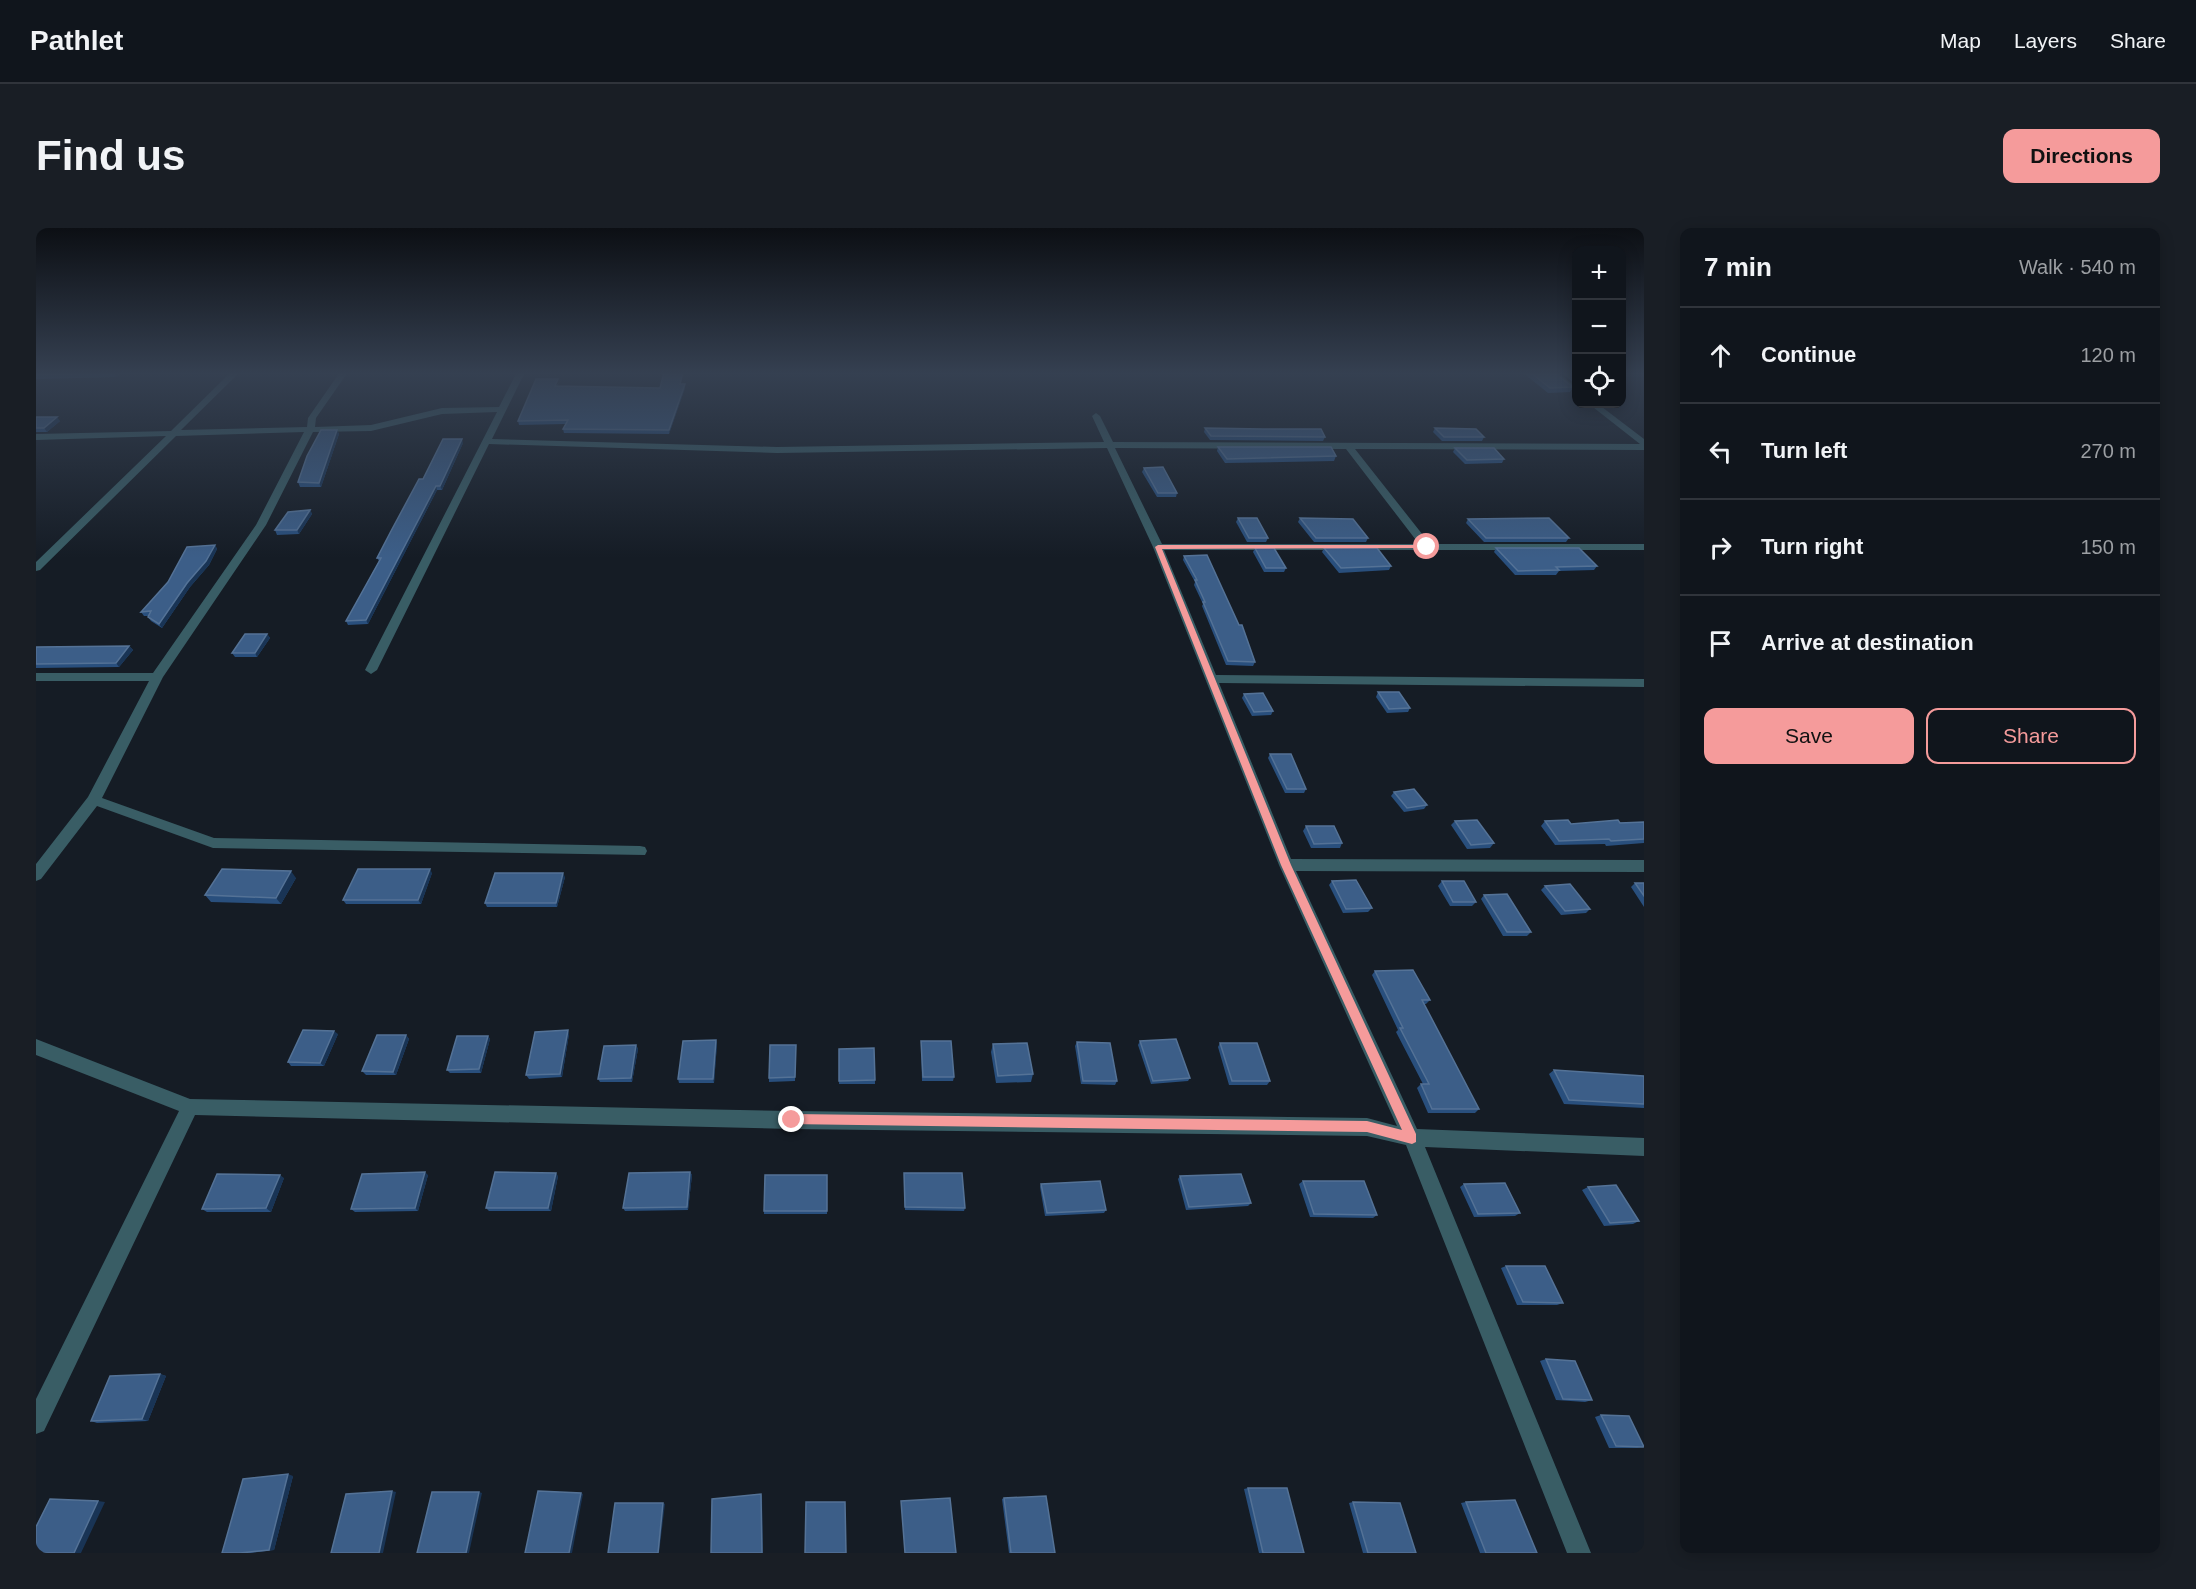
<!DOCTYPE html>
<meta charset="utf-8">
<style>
:root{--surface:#10151c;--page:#191e25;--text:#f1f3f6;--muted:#9c9fa3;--line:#30343b;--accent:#f59b9b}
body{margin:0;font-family:Helvetica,sans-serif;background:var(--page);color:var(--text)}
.controls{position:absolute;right:18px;top:18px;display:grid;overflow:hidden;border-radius:12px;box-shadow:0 3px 15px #0003}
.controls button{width:54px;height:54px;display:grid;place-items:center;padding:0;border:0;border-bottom:2px solid var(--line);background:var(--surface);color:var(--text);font:30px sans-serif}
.stop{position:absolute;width:18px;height:18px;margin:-14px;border:4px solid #f59b9b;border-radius:50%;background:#fff}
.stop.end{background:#f59b9b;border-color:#fff;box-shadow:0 2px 6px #0008}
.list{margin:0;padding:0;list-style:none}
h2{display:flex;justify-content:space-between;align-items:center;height:78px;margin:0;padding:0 24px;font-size:26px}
h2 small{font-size:20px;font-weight:400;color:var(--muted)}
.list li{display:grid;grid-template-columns:39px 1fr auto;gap:18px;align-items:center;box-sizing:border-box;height:96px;padding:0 24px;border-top:2px solid var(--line)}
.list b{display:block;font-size:22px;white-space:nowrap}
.list em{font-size:20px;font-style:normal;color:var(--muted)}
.actions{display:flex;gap:12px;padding:18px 24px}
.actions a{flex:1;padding:14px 0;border:2px solid var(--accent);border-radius:12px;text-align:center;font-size:21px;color:var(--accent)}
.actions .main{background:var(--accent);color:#111}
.icon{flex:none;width:33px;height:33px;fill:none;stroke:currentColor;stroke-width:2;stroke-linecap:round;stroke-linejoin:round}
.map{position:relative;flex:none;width:1608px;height:1325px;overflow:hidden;border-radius:12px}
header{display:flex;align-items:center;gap:36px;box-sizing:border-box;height:84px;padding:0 30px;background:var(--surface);border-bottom:2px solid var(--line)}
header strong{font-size:28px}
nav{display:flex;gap:33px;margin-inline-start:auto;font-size:21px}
.intro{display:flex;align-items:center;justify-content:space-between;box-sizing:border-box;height:144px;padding:0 36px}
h1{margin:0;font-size:42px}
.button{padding:15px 27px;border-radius:12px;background:var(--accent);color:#111;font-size:21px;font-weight:700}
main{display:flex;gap:36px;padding:0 36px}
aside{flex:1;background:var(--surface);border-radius:12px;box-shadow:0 3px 15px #0003}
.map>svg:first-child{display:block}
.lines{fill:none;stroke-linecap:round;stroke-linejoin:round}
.minor{fill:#395d65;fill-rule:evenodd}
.wall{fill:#294f7d}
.shaded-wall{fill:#193455}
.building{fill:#3c5e88;stroke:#547296;stroke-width:1.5}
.route{fill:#f59b9b}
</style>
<header>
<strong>Pathlet</strong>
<nav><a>Map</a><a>Layers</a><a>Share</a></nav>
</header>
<div class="intro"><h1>Find us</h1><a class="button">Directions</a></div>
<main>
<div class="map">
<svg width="1608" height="1325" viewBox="0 0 1608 1325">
<rect width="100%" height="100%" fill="#151c25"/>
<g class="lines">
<path class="minor" d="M195,144H204L145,202L271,199L272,190L304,144H312L280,190L279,199L335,197L406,180L463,179L481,144H489L456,211L741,219L1068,214L1056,188L1060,185L1064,188L1077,214L1604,216L1553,176H1562L1608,211V222L1319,221L1394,316H1608V322H1128L1180,447L1608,451V459L1183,455L1255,631L1608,632V644L1260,643L1381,901L1608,910V928L1389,919L1555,1325H1531L1370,917L1331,908L756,901L159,887L8,1203L0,1206V1171L143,883L0,827V811L154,871L756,883L1331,890L1361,898L1243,637L1117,319L1071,220L741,225L453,216L341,442L335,446L329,442L461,184L406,186L335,203L277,204L230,297L127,449L66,570L178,610L604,618L609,619L611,623L609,627L177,620L61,578L5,651L0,653V636L52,569L113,453H0V445H117L220,297L268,204L140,208L4,342L0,343V334L130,208L0,212V206L135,203ZM1079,220L1310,221L1383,316H1126Z
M1512,144H1521L1540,159V165Z"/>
</g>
<path class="wall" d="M0,144H84L80,149L0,151Z
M1486,144H1517L1537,159L1534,164L1512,165Z
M1525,144H1540V157Z
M523,155L521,158L624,160L645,156L649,160L633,206L528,205L527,201L530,196L483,197L482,193Z
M0,189L24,193L11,204H0Z
M1169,200L1289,209L1287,213L1174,212L1168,204Z
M1399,200L1448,209L1446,213H1406L1397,204Z
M301,202L303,206L285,259H264L262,254Z
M427,215L406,262H401L332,396L312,397L310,393L343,333L341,330L387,251Z
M1182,219L1300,228L1298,233L1189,235L1181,223Z
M1419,220L1468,231L1466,235L1429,236L1417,224Z
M1108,240L1141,265L1140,269H1121L1106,244Z
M274,282L276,286L263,306L241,307L239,302Z
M1202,290L1232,310L1230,314H1211L1200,294Z
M1264,290L1332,310L1330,314H1278L1262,294Z
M1432,291L1533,310L1530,314H1448L1430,295Z
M179,317L181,321L173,337L154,359L126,400L115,393L112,389L113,388H108L105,384Z
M1219,320L1250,340L1248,344H1228L1217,324Z
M1288,320L1355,338L1353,342L1303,345L1286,324Z
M1460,320L1561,338L1558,342L1523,343L1520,347H1479L1458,324Z
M1148,328L1219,434L1217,438L1190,437L1166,378L1167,376L1158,357L1159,354L1147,332Z
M231,406L234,410L221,429H199L196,425Z
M93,418L97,422L83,439L0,440V419Z
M1342,464L1374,480L1372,484L1351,485L1340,469Z
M1208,466L1237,483L1235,487L1216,488L1206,470Z
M1234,526L1270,561L1268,565H1249L1232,530Z
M1358,564L1391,577L1388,581L1368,584L1355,568Z
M1419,593L1458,615L1454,620L1431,621L1415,597Z
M1509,593L1535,596L1608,594V615L1570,618L1569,616L1519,617L1505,598Z
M1270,598L1306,615L1304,620H1275L1267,603Z
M396,645L385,676H310L307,672Z
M529,649L521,679H451L449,675Z
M260,650L245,676L175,674L169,667Z
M1296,653L1336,680L1332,684L1307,685L1293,657Z
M1406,653L1440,674L1436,678H1414L1402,658Z
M1599,655H1608V679L1595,659Z
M1509,658L1554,681L1550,685L1525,687L1505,662Z
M1448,667L1495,704L1491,708H1467L1445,671Z
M1339,743L1394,772L1390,776H1388L1443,881L1439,885H1392L1381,860L1385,856H1387L1360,804L1362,802L1336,747Z
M302,806L288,838H255L252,834Z
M533,806L526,849L493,851L490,847Z
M370,807L373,811L360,847H330L326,843Z
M452,808L454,811L445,845H414L411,842Z
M680,812L681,816L678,855H643L642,851Z
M885,813L918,849L917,853H886Z
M1104,813L1154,850L1152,853L1115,856L1102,817Z
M1041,814L1081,853L1079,857L1045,856L1039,818Z
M1184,815L1234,853L1231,857H1193L1182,819Z
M957,816L997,846L995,854L960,855L955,824Z
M600,817L602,821L596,854H564L562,851Z
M760,817L759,853L733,854V850Z
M803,821L839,852V856H803Z
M1518,842L1608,848V880L1528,876L1513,846Z
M654,944L656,947L652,982L589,983L587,980Z
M868,945L929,980L928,983L869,982Z
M392,947L382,983L319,984L315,981Z
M791,947V986H728V983Z
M522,948L515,983H453L450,980Z
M1144,948L1215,975L1212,978L1150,982L1142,951Z
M248,950L235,984H171L166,981Z
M1267,953L1341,987L1337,990L1274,989L1263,956Z
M1005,956L1070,982L1068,985L1009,988L1004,959Z
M1428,956L1484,985L1479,988L1438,989L1424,959Z
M1552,959L1603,993L1597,996L1568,998L1546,962Z
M1470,1038L1527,1075L1521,1077H1481L1465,1040Z
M1510,1131L1556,1172L1549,1174L1520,1172L1504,1133Z
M124,1146L130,1148L112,1193L61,1195L55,1193Z
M1565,1187L1608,1219L1601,1220H1573L1559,1189Z
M257,1248L238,1322L214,1325H186Z
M1212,1260L1268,1325H1223L1208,1261Z
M968,1270L1019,1325H973L966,1271Z
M1317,1274L1380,1325H1327L1313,1275Z
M1430,1274L1501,1325H1444L1425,1275Z"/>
<path class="shaded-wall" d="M78,144H84L80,149Z
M649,156V160L633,206V202Z
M21,189L24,193L11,204L8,200Z
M301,202L303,206L285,259L283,255Z
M426,211L427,215L406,262L404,258Z
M400,258L401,262L332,396L330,392Z
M274,282L276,286L263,306L261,302Z
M179,317L181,321L173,337L154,359L126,400L123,396Z
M231,406L234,410L221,429L219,425Z
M93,418L97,422L83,439L80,435Z
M394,641L396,645L385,676L382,672Z
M255,643L260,650L245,676L240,670Z
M527,645L529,649L521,679L520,675Z
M532,802L533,806L526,849L524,846Z
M298,803L302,806L288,838L284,835Z
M370,807L373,811L360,847L357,844Z
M452,808L454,811L445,845L443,841Z
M680,812L681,816L678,855L677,851Z
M600,817L602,821L596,854L595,850Z
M389,944L392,947L382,983L379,980Z
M654,944L656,947L652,982L651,979Z
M520,945L522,948L515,983L512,980Z
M244,947L248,950L235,984L230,980Z
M124,1146L130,1148L112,1193L106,1191Z
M252,1246L257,1248L238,1322H233Z
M356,1263L360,1264L347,1325H343Z
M443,1264L446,1265L433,1325H430Z
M545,1265L547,1266L536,1325H533Z
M725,1266L726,1267L727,1325H726Z
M62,1273L69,1274L45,1325H38Z
M627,1275L629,1276L623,1325H622Z"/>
<path class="building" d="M0,144H78L0,147Z
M628,144H647L644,156H649L633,202L527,201L532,192L482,193L500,151H522L519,158L624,160Z
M1494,144H1517L1537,159L1514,160Z
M1533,144H1540V150Z
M0,189H21L8,200H0Z
M1169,200L1227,201H1285L1289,209L1175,208Z
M1399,200L1440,201L1448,209H1408Z
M285,202H301L283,255L262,254L271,228Z
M407,211H426L404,258H400L330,392L310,393L345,330H341L355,303L383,251H387Z
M1182,219H1295L1300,228L1191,231Z
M1419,220H1458L1468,231L1431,232Z
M1127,239L1141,265H1122L1108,240Z
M274,282L261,302H239L252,284Z
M1202,290H1221L1232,310H1213Z
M1264,290L1317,291L1332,310H1280Z
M1513,290L1533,310H1450L1432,291Z
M179,317L170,333L151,355L123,396L112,389L115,383L105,384L132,354L151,319Z
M1219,320H1238L1250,340H1230Z
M1288,320H1341L1355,338L1305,340Z
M1460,320H1543L1561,338L1520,339L1523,342L1482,343Z
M1171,327L1203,397H1206L1219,434L1192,433L1167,374H1169L1159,352H1161L1148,328Z
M209,406H231L219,425H196Z
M93,418L80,435L0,436V419Z
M1342,464H1363L1374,480L1353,481Z
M1227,465L1237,483L1218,484L1208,466Z
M1234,526H1255L1270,561H1251Z
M1378,561L1391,577L1371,580L1358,564Z
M1441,592L1458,615L1435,617L1419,593Z
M1532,592L1535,596L1582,592L1584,595L1608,594V611L1575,613L1573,611L1523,613L1509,593Z
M1270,598H1298L1306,615L1278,616Z
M186,641L255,643L240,670L169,667Z
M322,641H394L382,672H307Z
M459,645H527L520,675H449Z
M1320,652L1336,680L1310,681L1296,653Z
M1406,653H1428L1440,674H1417Z
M1599,655H1608V668Z
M1534,656L1554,681L1529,683L1509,658Z
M1471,666L1495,704H1471L1448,667Z
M1377,742L1394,772H1386L1443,881H1396L1385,856H1393L1364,800H1367L1339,743Z
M267,802L298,803L284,835L252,834Z
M532,802L524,846L490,847L499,804Z
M341,807H370L357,844L326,843Z
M421,808H452L443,841L411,842Z
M1140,811L1154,850L1117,853L1104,813Z
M680,812L677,851H642L647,813Z
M885,813H915L918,849H887Z
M1041,814L1074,815L1081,853H1047Z
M991,815L997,846L962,848L957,816Z
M1184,815H1221L1234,853H1196Z
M600,817L595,850L562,851L568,818Z
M734,817H760L759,849L733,850Z
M838,820L839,852L803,853V821Z
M1518,842L1608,848V876L1533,872Z
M389,944L379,980L315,981L326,946Z
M459,944L520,945L512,980H450Z
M654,944L651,979L587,980L593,945Z
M868,945H926L929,980L869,979Z
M181,946L244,947L230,980L166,981Z
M1205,946L1215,975L1153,979L1144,948Z
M729,947H791V983H728Z
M1064,953L1070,982L1011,985L1005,956Z
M1267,953H1328L1341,987L1278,986Z
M1469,955L1484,985L1442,986L1428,956Z
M1580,957L1603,993L1574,995L1552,959Z
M1470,1038H1509L1527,1075L1487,1074Z
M1510,1131L1539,1133L1556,1172L1527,1171Z
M124,1146L106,1191L55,1193L74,1148Z
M1565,1187L1593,1188L1608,1219L1580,1218Z
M252,1246L233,1322L204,1325H186L207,1251Z
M1212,1260H1251L1268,1325H1227Z
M356,1263L343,1325H295L310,1266Z
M502,1263L545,1265L533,1325H489Z
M396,1264H443L430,1325H381Z
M725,1266L726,1325H675L676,1271Z
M1010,1268L1019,1325H975L968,1270Z
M914,1270L920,1325H869L865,1273Z
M14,1271L62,1273L38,1325H0V1299Z
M1479,1272L1501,1325H1450L1430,1274Z
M770,1274H809L810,1325H769Z
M1317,1274L1364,1275L1380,1325H1332Z
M579,1275H627L622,1325H572Z"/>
<linearGradient id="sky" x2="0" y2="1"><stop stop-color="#0c0f14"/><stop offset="0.44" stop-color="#354051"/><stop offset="1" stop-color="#354051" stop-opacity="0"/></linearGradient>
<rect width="1608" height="330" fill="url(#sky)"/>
<path class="route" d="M1391,317L1394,320L1126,321L1255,637L1380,906V914L1376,916L1331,904L752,896L750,892L756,886L1331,893L1366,902L1245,637L1119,319L1122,317Z"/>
</svg>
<div class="controls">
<button>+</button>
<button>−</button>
<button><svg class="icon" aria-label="locate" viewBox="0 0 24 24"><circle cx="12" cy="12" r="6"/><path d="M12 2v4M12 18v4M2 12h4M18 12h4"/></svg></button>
</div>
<div class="stop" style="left:1391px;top:319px"></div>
<div class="stop end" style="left:756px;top:892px"></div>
</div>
<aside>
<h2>7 min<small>Walk · 540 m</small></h2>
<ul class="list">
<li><svg class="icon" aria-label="ahead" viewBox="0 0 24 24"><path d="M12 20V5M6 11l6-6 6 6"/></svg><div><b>Continue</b></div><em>120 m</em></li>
<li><svg class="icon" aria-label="left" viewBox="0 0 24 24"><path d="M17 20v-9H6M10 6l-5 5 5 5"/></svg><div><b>Turn left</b></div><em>270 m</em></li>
<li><svg class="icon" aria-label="right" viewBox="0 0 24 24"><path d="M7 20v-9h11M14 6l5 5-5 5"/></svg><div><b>Turn right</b></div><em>150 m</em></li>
<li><svg class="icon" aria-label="arrive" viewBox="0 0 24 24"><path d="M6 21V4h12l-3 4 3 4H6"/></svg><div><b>Arrive at destination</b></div></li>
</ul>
<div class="actions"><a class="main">Save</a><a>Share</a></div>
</aside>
</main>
